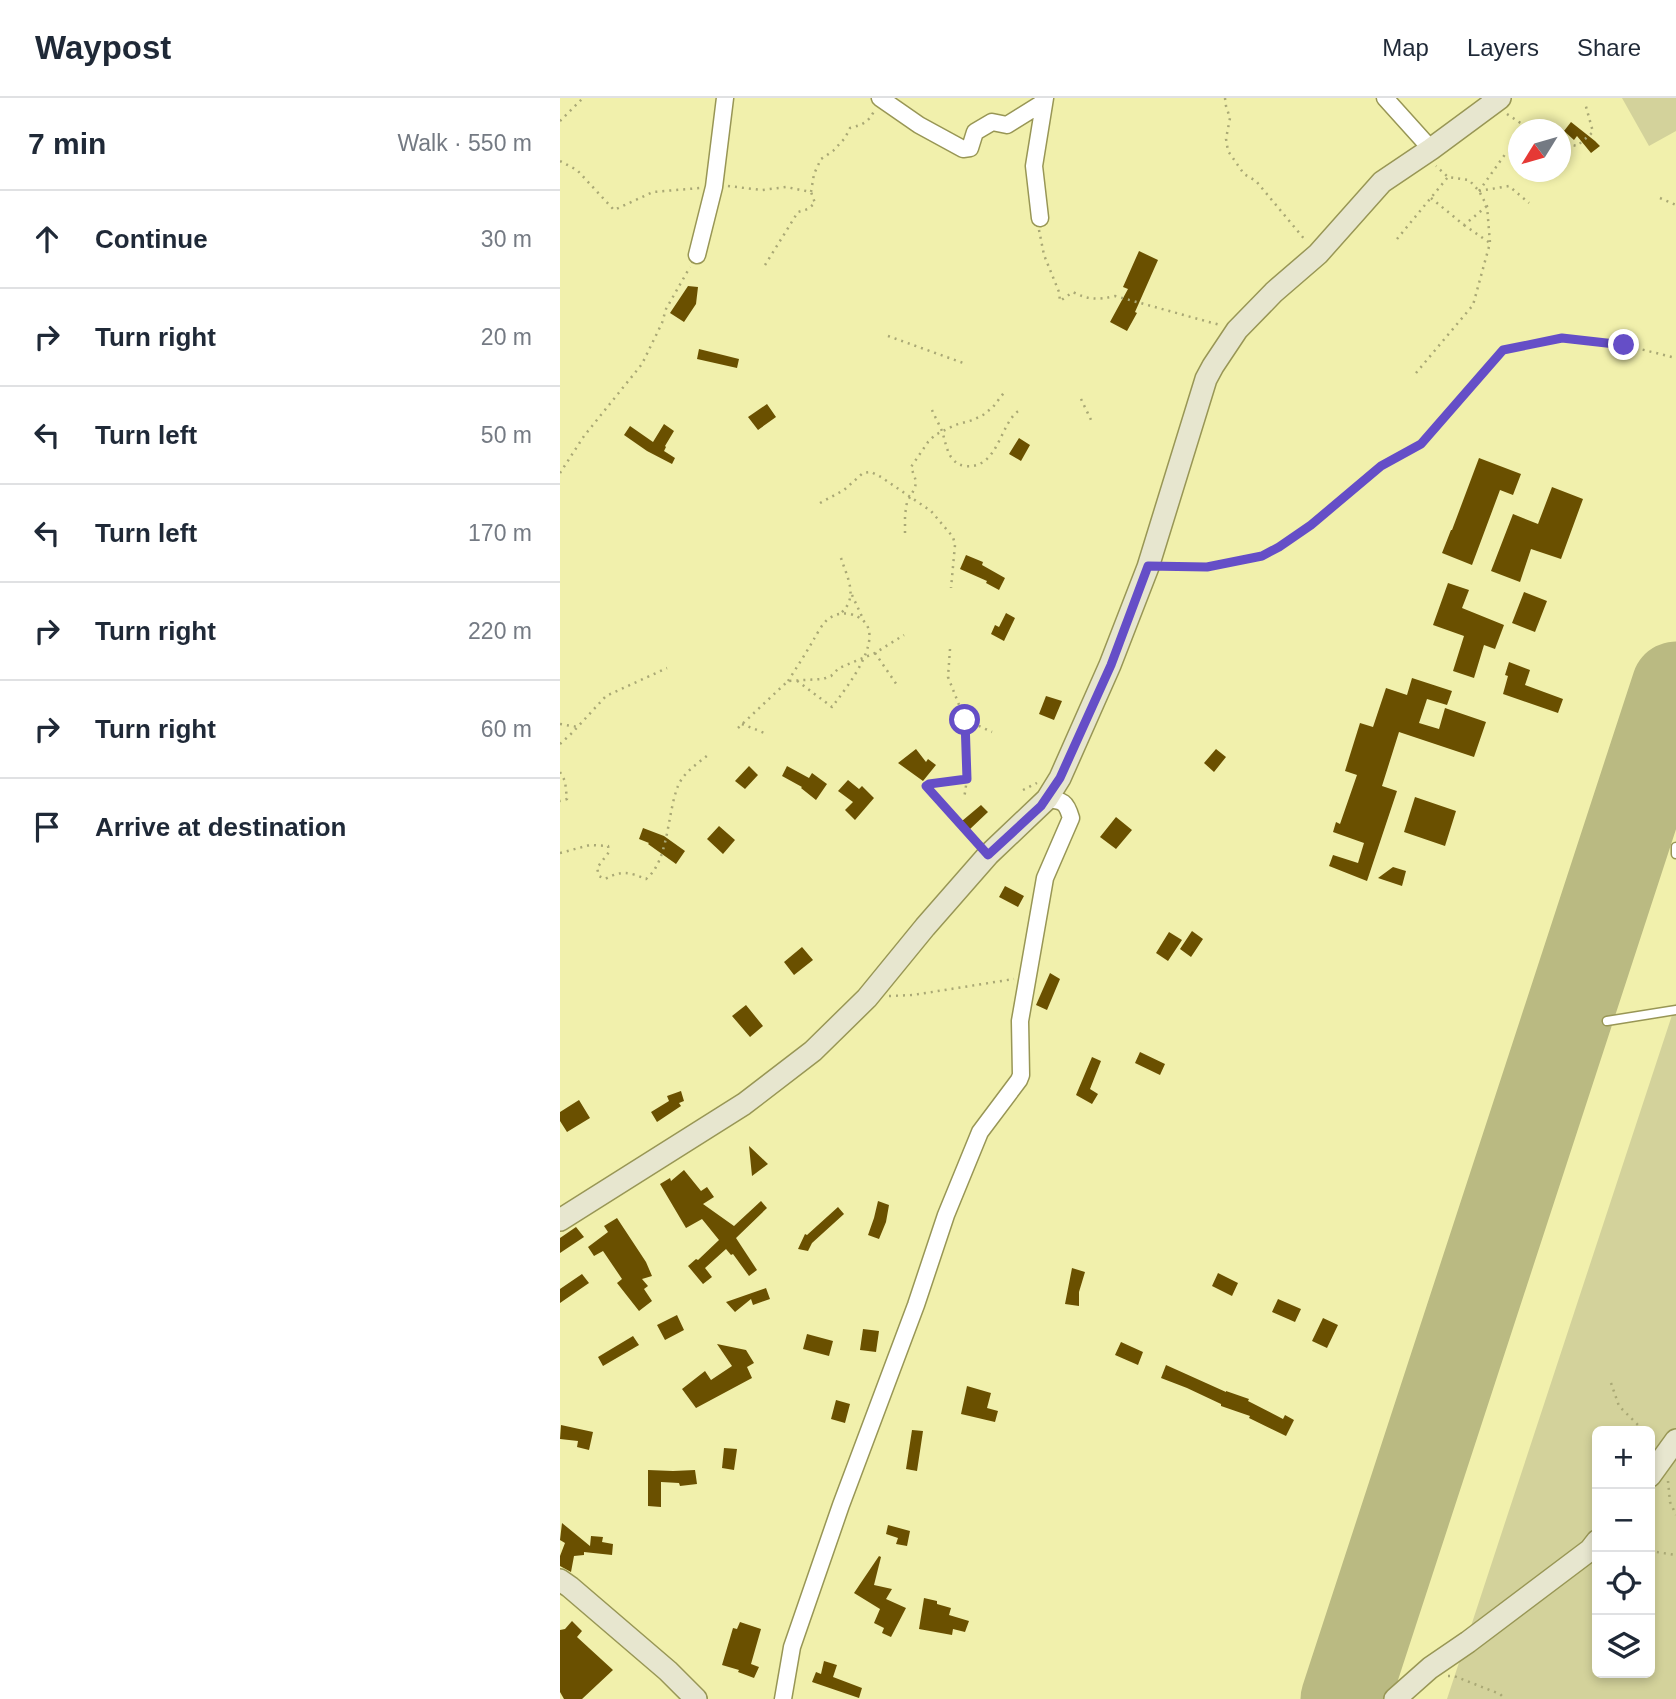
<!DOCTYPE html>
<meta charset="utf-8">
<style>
:root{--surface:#fff;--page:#f2f2f3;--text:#1f2937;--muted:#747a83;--line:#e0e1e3}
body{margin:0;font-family:Arial,sans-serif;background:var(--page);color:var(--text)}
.controls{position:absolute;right:21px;bottom:21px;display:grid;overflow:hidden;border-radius:10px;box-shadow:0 4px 10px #0003}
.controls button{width:63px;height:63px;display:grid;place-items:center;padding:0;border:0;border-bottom:2px solid var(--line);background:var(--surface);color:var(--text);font:35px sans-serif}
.compass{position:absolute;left:948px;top:21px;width:63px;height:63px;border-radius:50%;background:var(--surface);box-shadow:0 4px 10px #0003;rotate:233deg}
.stop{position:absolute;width:21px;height:21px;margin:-16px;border:5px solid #654ec7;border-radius:50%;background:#fff}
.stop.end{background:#654ec7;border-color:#fff;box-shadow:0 2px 7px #0008}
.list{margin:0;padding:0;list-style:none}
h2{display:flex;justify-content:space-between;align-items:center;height:91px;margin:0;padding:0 28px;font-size:30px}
h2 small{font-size:23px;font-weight:400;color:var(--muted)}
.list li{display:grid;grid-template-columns:46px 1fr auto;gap:21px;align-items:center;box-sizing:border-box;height:98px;padding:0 28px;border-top:2px solid var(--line)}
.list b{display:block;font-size:26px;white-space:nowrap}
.list em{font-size:23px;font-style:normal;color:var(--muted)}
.icon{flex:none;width:38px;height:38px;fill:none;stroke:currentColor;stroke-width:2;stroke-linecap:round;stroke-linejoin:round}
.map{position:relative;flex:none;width:1116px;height:1601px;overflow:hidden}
header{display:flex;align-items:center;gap:42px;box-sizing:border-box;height:98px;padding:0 35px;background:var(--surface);border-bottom:2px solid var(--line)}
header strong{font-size:33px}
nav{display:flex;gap:38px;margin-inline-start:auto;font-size:24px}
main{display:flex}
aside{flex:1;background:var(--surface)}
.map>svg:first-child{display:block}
.green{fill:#d3d29b;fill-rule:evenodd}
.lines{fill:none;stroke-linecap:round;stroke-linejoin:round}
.runway{stroke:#baba82;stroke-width:89}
.building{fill:#6a5000}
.lane-casing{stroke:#989655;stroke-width:11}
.street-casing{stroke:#989655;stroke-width:19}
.secondary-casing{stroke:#989655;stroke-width:24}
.path{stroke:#a9a875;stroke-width:2.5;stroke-dasharray:2 5;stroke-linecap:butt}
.lane{stroke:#fff;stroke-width:8}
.street{stroke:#fff;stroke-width:16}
.secondary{stroke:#e7e6cf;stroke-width:21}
.route{stroke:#654ec7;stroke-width:9}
</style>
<header>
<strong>Waypost</strong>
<nav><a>Map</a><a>Layers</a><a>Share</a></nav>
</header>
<main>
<aside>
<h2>7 min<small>Walk · 550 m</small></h2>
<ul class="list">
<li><svg class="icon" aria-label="ahead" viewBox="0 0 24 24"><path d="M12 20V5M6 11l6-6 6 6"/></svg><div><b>Continue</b></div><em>30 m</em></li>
<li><svg class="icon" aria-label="right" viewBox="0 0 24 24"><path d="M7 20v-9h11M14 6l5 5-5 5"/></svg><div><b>Turn right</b></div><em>20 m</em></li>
<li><svg class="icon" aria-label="left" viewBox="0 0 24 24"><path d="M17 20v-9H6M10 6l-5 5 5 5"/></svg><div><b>Turn left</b></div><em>50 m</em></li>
<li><svg class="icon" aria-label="left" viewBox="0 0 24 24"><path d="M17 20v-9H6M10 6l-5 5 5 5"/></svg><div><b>Turn left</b></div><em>170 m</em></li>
<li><svg class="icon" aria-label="right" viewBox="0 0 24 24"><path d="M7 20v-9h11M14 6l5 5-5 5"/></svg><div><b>Turn right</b></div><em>220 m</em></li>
<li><svg class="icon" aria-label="right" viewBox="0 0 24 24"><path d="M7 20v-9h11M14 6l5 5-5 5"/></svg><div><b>Turn right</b></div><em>60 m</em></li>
<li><svg class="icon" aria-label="arrive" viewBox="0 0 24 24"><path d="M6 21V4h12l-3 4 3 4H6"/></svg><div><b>Arrive at destination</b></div></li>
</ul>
</aside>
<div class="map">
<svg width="1116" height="1601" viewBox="0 0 1116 1601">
<rect width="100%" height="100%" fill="#f1f0ac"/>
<path class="green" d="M1062,0H1116V33L1089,48Z
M1116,905V1601H887ZM1037,1333H1090V1575H1037Z"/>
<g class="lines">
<path class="runway" d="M785,1601L1116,588"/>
</g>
<path class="building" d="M1011,24L1035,43L1040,48L1031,55L1017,38L1014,42L1004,33Z
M579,153L598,162L575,214L577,215L567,233L550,224L568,191L563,189Z
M128,188L138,189L136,206L124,224L110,215Z
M139,251L179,261L177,270L137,261Z
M207,306L216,319L198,332L188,319Z
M104,326L114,333L105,348L106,349L104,353L115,360L112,366L87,353L64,337L70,328L93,344Z
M459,340L470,347L461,363L449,356Z
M919,360L961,376L953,397L940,392L912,467L882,455L891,432H892Z
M992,389L1023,401L1001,461L971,451L960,484L931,473L953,416L978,426Z
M406,457L423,464L422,467L445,480L439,492L426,485L427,483L400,471Z
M888,485L909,492L902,510L944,527L935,551L924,547L914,580L893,573L904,538L873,527Z
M964,494L987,503L975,534L952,525Z
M446,515L455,520L444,543L431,536L435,527L439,529Z
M949,564L970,572L965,587L1003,601L998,615L943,596L948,578L945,577Z
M852,580L892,593L887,607L867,601L859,625L879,631L885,610L926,624L914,659L839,634L822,688L837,693L807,783L769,768L773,757L798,765L804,745L773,734L776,724L780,726L797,677L785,673L800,625L813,629L826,590L847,597Z
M486,598L502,603L494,622L479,616Z
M356,651L366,664L368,661L376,667L363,683L338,665Z
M656,651L666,659L654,674L644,665Z
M189,668L198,677L185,691L175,683Z
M227,668L249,680L252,675L267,686L256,702L241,690L242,689L222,678Z
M288,682L299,691L302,688L314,700L295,722L285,712L293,704L278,693Z
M855,699L896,713L885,748L844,734Z
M421,707L428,714L409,732L402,723Z
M556,719L572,732L556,751L540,739Z
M159,728L175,742L163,756L147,741Z
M83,730L104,738L125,753L116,766L88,746L89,745L79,741Z
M833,769L846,773L842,788L818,780Z
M445,788L464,798L458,809L439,799Z
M632,833L643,841L631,859L620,851Z
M609,834L622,842L608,863L596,855Z
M242,849L253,862L234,877L224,864Z
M490,875L500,881L487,912L476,907Z
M186,907L203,928L190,939L172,918Z
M580,954L605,966L600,977L575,965Z
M532,959L541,963L530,991L538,996L532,1006L516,997Z
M121,993L124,1003L119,1005L121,1008L97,1024L91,1014L109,1003L107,998Z
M19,1002L30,1020L7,1034L0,1023V1014Z
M189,1048L208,1066L192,1078Z
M124,1072L141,1093L147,1089L154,1099L143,1106L174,1128L201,1103L207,1110L176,1140L197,1172L189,1178L173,1156L171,1157L166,1151L145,1170L152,1179L143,1186L128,1168L136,1161L138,1162L159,1142L142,1121L126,1130L100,1086L110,1080L111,1083Z
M318,1103L329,1107L326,1124L319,1141L308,1137L314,1120Z
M278,1109L284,1116L252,1145L248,1153L238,1151L245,1136L247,1137Z
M57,1120L86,1164L92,1178L82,1181L88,1188L84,1191L92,1203L79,1213L57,1185L62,1181L43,1153L34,1158L28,1149L48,1134L44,1128Z
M16,1129L24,1139L0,1155V1140Z
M512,1170L525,1174L519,1194V1208L505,1206Z
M658,1175L678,1185L672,1198L652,1188Z
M22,1176L29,1185L0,1205V1191Z
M206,1190L210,1201L193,1207L191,1201L175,1214L166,1204Z
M718,1201L741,1211L735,1224L712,1214Z
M117,1217L124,1232L105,1242L97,1227Z
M763,1220L778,1227L767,1250L752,1243Z
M303,1231L319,1233L316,1254L300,1252Z
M247,1236L273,1243L269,1258L243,1251Z
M73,1238L79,1247L43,1268L38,1259Z
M561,1244L583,1254L578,1267L555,1257Z
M157,1246L186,1252L194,1265L187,1269L192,1280L136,1310L122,1291L145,1273L151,1282L172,1268Z
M606,1267L666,1294V1293L689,1301L688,1303L723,1321L725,1317L734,1322L726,1338L689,1320L690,1318L661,1308V1306L627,1290L601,1280Z
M407,1288L431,1295L427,1310L438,1313L435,1324L401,1316Z
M276,1302L290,1306L285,1325L271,1321Z
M1,1327L33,1334L29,1352L17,1349L18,1343L0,1341Z
M352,1332L363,1333L357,1373L346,1371Z
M164,1350L177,1351L174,1372L162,1370Z
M88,1372L113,1373L135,1372L137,1386L120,1388L119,1385L101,1384V1409L88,1408Z
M2,1425L30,1448L31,1438L43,1439L42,1444L53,1446L52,1457L24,1454V1457L14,1458L11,1474L0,1468V1458L5,1445L0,1442Z
M328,1427L350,1433L347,1448L336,1446L338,1440L326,1436Z
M319,1458L321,1459L314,1487L332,1491L326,1501L346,1510L331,1539L322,1535L324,1530L314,1525L320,1511L294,1495Z
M364,1500L377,1503V1506L391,1510L389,1517L409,1523L405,1534L393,1531L392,1537L359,1531Z
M12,1523L22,1533L17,1539L53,1572L22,1601H4L0,1594V1532L5,1531Z
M180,1524L201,1531L191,1566L199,1569L194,1580L178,1574L179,1572L162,1567L173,1530L177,1531Z
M264,1563L277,1567L273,1579L302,1590L299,1600L252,1584L256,1574L261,1576Z"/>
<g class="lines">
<defs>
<path id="lane" d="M1116,749V756
M1047,923L1116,912"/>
<path id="street" d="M320,0L359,27L403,51L410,50L415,34L432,24L447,27L484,4
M825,0L871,51
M480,120L474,68L485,0
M137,157L154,89L165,0
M223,1601L232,1549L281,1407L356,1207L386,1117L420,1034L459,982L461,977L460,923L485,780L511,720C506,703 503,703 487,701"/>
<path id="secondary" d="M0,1122L184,1006L253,953L307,900L365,829L428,757L487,701L500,680L550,567L588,469L646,281L653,268L677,232L714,194L758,156L822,84L871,51L940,0
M1090,1378L1116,1342
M0,1482L10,1489L108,1573L136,1601
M835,1601L870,1570L908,1544L1030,1452L1037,1443"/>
</defs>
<use href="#lane" class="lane-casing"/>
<use href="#street" class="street-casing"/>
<use href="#secondary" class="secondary-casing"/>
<path class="path" d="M665,0L666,8L670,20L666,41L668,53L684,76L696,83L746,143
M947,16L971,32
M0,23L23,0
M1000,44L1017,48L1033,34L1025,5
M0,63L17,72L54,112L93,94L140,90
M168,88L202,92L226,89L251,94L254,76L261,61L273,53L285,40L290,30C302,27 309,24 314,13
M919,93L946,55H958
M919,93L949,88L969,105
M871,100L904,127L927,108
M1100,100L1116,107
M904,127L930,145
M479,132L484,157L499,194L500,203L513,194C528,202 538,202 555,198L660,227
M837,141L888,79
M205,167L238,114L248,111L255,105L251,94
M328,238L406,266
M856,275L913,207L930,145L927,108L919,93L909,82L888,79L876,68
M521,301L533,326
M372,312C375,319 379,326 382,333C385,342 386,351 391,359C395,364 398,367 405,368C439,372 440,323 460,312
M0,375L24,338L82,266L102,225L106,211L130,169
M260,405L284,392L303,375L311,374L321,379L371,413L393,439L395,447L391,490
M345,435V417L347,404L355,390L356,383L351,369L368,344L375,337L395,327L413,322L423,317L433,309L446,292
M281,460C287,479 299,499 281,515
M605,469H647L684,463L702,458L719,449L751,427L821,368L861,346L943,252L1001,240L1064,247L1116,260
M292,497L304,523
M390,551L388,579L405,622L407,681L404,701
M315,555L337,587
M228,583C237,569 246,555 254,541C257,536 261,528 266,523C272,517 282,514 290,516C337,528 286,590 272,609L236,582
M406,622L432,634
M0,626L18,629
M182,626L207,636
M178,630L228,583L263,581L271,578L279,570L315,555L344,537
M0,646L12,635L46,598L107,570
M0,674L5,683L7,701L0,703
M406,681L369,686L367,688L417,745
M463,692L477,685
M0,755L30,747L48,748L49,754L37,770L39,778L45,781C62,772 69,774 86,781C109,763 107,715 118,688C124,674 137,666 148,657
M329,898L353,897L454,881
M1051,1285L1059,1308L1084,1333
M1108,1383L1110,1404L1116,1417
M1090,1453L1116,1457
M888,1578H894L940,1596L945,1601"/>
<use href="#lane" class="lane"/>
<use href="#street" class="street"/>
<use href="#secondary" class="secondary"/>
</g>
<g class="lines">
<path class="route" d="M405,622L407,681L369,686L366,688L428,757L481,708L500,680L551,567L588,468L647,469L702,458L719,449L751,427L821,368L861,346L943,252L1002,240L1064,247"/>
</g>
</svg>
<div class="controls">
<button>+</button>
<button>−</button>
<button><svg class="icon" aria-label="locate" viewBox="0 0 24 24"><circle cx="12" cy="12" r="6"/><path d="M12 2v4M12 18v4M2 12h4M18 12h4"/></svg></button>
<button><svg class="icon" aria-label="layers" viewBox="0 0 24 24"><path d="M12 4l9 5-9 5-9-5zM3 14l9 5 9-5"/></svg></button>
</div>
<svg class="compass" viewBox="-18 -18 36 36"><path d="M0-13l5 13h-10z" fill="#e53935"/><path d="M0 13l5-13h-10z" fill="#747a83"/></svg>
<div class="stop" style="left:405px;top:622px"></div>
<div class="stop end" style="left:1064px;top:247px"></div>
</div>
</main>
